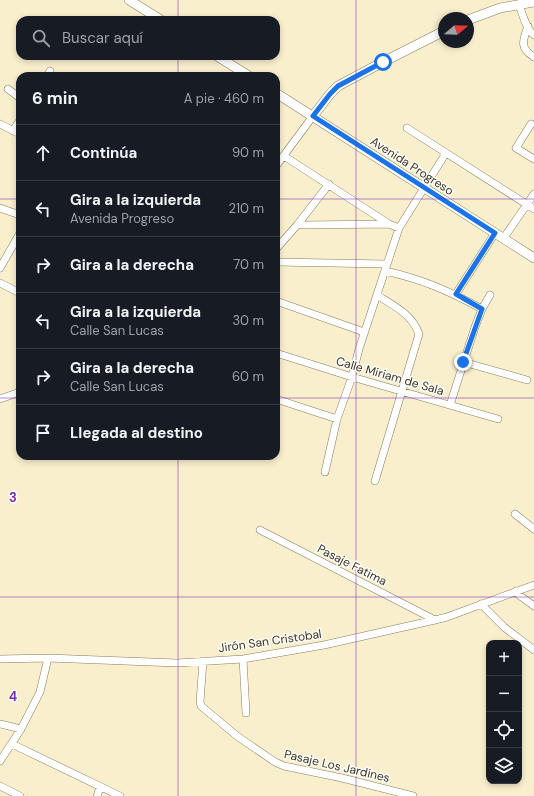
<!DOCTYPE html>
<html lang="es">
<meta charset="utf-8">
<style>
:root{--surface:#171b24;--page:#242831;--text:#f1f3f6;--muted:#9ea1a6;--line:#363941}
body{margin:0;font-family:"DM Sans",sans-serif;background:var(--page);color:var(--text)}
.controls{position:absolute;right:12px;bottom:12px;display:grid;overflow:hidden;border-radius:8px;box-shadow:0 2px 6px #0003}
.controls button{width:36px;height:36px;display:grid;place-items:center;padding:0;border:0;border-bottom:1px solid var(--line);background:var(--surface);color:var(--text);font:20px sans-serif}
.compass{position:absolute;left:438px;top:12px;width:36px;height:36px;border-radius:50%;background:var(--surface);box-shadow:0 2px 6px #0003;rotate:71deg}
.stop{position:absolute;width:12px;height:12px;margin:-9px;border:3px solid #1a73e8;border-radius:50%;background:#fff}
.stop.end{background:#1a73e8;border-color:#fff;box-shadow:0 1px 4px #0008}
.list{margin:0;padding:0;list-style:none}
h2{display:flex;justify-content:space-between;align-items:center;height:52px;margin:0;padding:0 16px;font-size:17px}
h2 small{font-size:13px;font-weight:400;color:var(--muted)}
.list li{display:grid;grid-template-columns:26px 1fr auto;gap:12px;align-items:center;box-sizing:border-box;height:56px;padding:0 16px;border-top:1px solid var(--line)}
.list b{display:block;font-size:15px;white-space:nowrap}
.list p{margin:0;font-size:13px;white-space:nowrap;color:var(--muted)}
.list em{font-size:13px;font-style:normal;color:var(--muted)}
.icon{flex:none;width:22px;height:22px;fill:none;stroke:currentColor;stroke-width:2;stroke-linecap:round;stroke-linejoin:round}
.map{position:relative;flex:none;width:534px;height:796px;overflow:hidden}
.search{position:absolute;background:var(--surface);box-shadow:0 2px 6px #0003;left:16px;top:16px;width:264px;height:44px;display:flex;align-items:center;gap:10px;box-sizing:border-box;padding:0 14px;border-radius:12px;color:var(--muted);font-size:15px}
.panel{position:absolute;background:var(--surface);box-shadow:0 2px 6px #0003;left:16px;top:72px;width:264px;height:388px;border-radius:12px}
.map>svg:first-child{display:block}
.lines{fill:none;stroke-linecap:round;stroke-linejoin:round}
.street-casing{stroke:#877e5e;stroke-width:8}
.secondary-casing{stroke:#877e5e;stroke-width:10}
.street{stroke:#fff;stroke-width:7}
.secondary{stroke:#fff;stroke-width:9}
.route{stroke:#1a73e8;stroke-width:5}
.grid{fill:none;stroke:#7b2cbf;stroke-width:1;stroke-opacity:0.55}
.labels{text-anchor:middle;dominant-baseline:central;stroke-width:3;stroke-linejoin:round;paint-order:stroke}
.street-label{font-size:12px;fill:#3a3629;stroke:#fefcf5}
.grid-label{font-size:13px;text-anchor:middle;font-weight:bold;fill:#7b2cbf;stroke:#fefcf5;stroke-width:3;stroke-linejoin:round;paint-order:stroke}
</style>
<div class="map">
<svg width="534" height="796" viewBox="0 0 534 796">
<rect width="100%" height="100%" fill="#f9efcd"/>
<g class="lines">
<defs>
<path id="street" d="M519,5C523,15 526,29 534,35
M528,26C523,40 519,48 534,57
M47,76L50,71
M8,89L20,98
M0,124L20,134
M531,124L516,148L534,159
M407,128L534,209
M13,131L20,120
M284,156L389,224L399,228
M276,166L313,116
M0,208L20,215
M298,224L303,225L389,224
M503,239L534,194
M276,249L298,224L329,184
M276,262L387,264
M0,268L20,233
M385,271C422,279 449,291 482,309L475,327L450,405
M0,283L20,293
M456,294L495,233
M276,301L364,332
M482,309L490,295
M276,353L352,377L498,419
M463,362L527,380
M0,399L20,392
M276,399L337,419
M325,472L337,419L352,377L359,349L399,228L446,153
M375,481L419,334C412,314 394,306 377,295
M515,514L534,529
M260,530L435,620
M516,591L519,595L534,606
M481,604L504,627L534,650
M0,659L48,658L177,663L243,659L324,645L435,620L447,617L534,585
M243,659L246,713
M203,661L200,702L201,706L237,736L275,762L284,766L342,778L413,796
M0,724L21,729
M12,744L120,796
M0,761L21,729L40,692L48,658
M0,786L20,796
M97,796L100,787"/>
<path id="secondary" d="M129,0L161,20
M468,20L500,8L534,2
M217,56L249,76
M276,93L534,258
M313,116L330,94L338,86L383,62L444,31"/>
</defs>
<use href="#street" class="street-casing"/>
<use href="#secondary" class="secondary-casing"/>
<use href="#street" class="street"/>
<use href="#secondary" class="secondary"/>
</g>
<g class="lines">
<path class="route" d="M383,62L338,86L330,94L313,116L495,233L456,294L482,309L463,362"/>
</g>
<path class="grid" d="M178,0V20M356,0V796M178,56V76M0,199H20M276,199H534M0,398H20M276,398H534M178,456V796M0,597H534"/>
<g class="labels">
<g class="street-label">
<text transform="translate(412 166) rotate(33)">Avenida Progreso</text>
<text transform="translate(390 376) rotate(16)">Calle Miriam de Sala</text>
<text transform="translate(352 565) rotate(27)">Pasaje Fatima</text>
<text transform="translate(270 641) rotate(-8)">Jirón San Cristobal</text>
<text transform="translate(337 766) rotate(13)">Pasaje Los Jardines</text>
</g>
</g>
<g class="grid-label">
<text x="13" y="502">3</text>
<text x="13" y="701">4</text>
</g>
</svg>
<div class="controls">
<button>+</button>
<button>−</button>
<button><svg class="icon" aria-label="locate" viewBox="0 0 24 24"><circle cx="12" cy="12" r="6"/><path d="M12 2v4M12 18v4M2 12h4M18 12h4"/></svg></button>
<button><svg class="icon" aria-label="layers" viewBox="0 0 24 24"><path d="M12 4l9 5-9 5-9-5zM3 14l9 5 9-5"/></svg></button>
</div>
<svg class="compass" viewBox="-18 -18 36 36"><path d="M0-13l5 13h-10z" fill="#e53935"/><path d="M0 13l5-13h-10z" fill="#9ea1a6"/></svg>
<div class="stop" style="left:383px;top:62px"></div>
<div class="stop end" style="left:463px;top:362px"></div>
<div class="search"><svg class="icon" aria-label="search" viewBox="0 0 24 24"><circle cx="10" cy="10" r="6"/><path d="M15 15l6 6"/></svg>Buscar aquí</div>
<section class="panel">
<h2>6 min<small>A pie · 460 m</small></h2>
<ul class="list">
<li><svg class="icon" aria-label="ahead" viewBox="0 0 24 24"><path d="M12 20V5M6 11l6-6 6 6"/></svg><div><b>Continúa</b></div><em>90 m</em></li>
<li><svg class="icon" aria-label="left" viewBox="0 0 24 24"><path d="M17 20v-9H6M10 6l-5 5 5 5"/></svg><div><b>Gira a la izquierda</b><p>Avenida Progreso</p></div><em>210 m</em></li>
<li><svg class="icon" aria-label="right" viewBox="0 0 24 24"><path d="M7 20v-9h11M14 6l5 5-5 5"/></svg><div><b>Gira a la derecha</b></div><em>70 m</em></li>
<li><svg class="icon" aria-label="left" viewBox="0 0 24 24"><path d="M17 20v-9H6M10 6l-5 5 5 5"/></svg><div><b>Gira a la izquierda</b><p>Calle San Lucas</p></div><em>30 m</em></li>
<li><svg class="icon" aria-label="right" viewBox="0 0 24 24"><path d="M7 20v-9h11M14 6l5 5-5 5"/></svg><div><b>Gira a la derecha</b><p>Calle San Lucas</p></div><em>60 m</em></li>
<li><svg class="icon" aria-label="arrive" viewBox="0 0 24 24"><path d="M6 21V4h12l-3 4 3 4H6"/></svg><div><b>Llegada al destino</b></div></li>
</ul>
</section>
</div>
